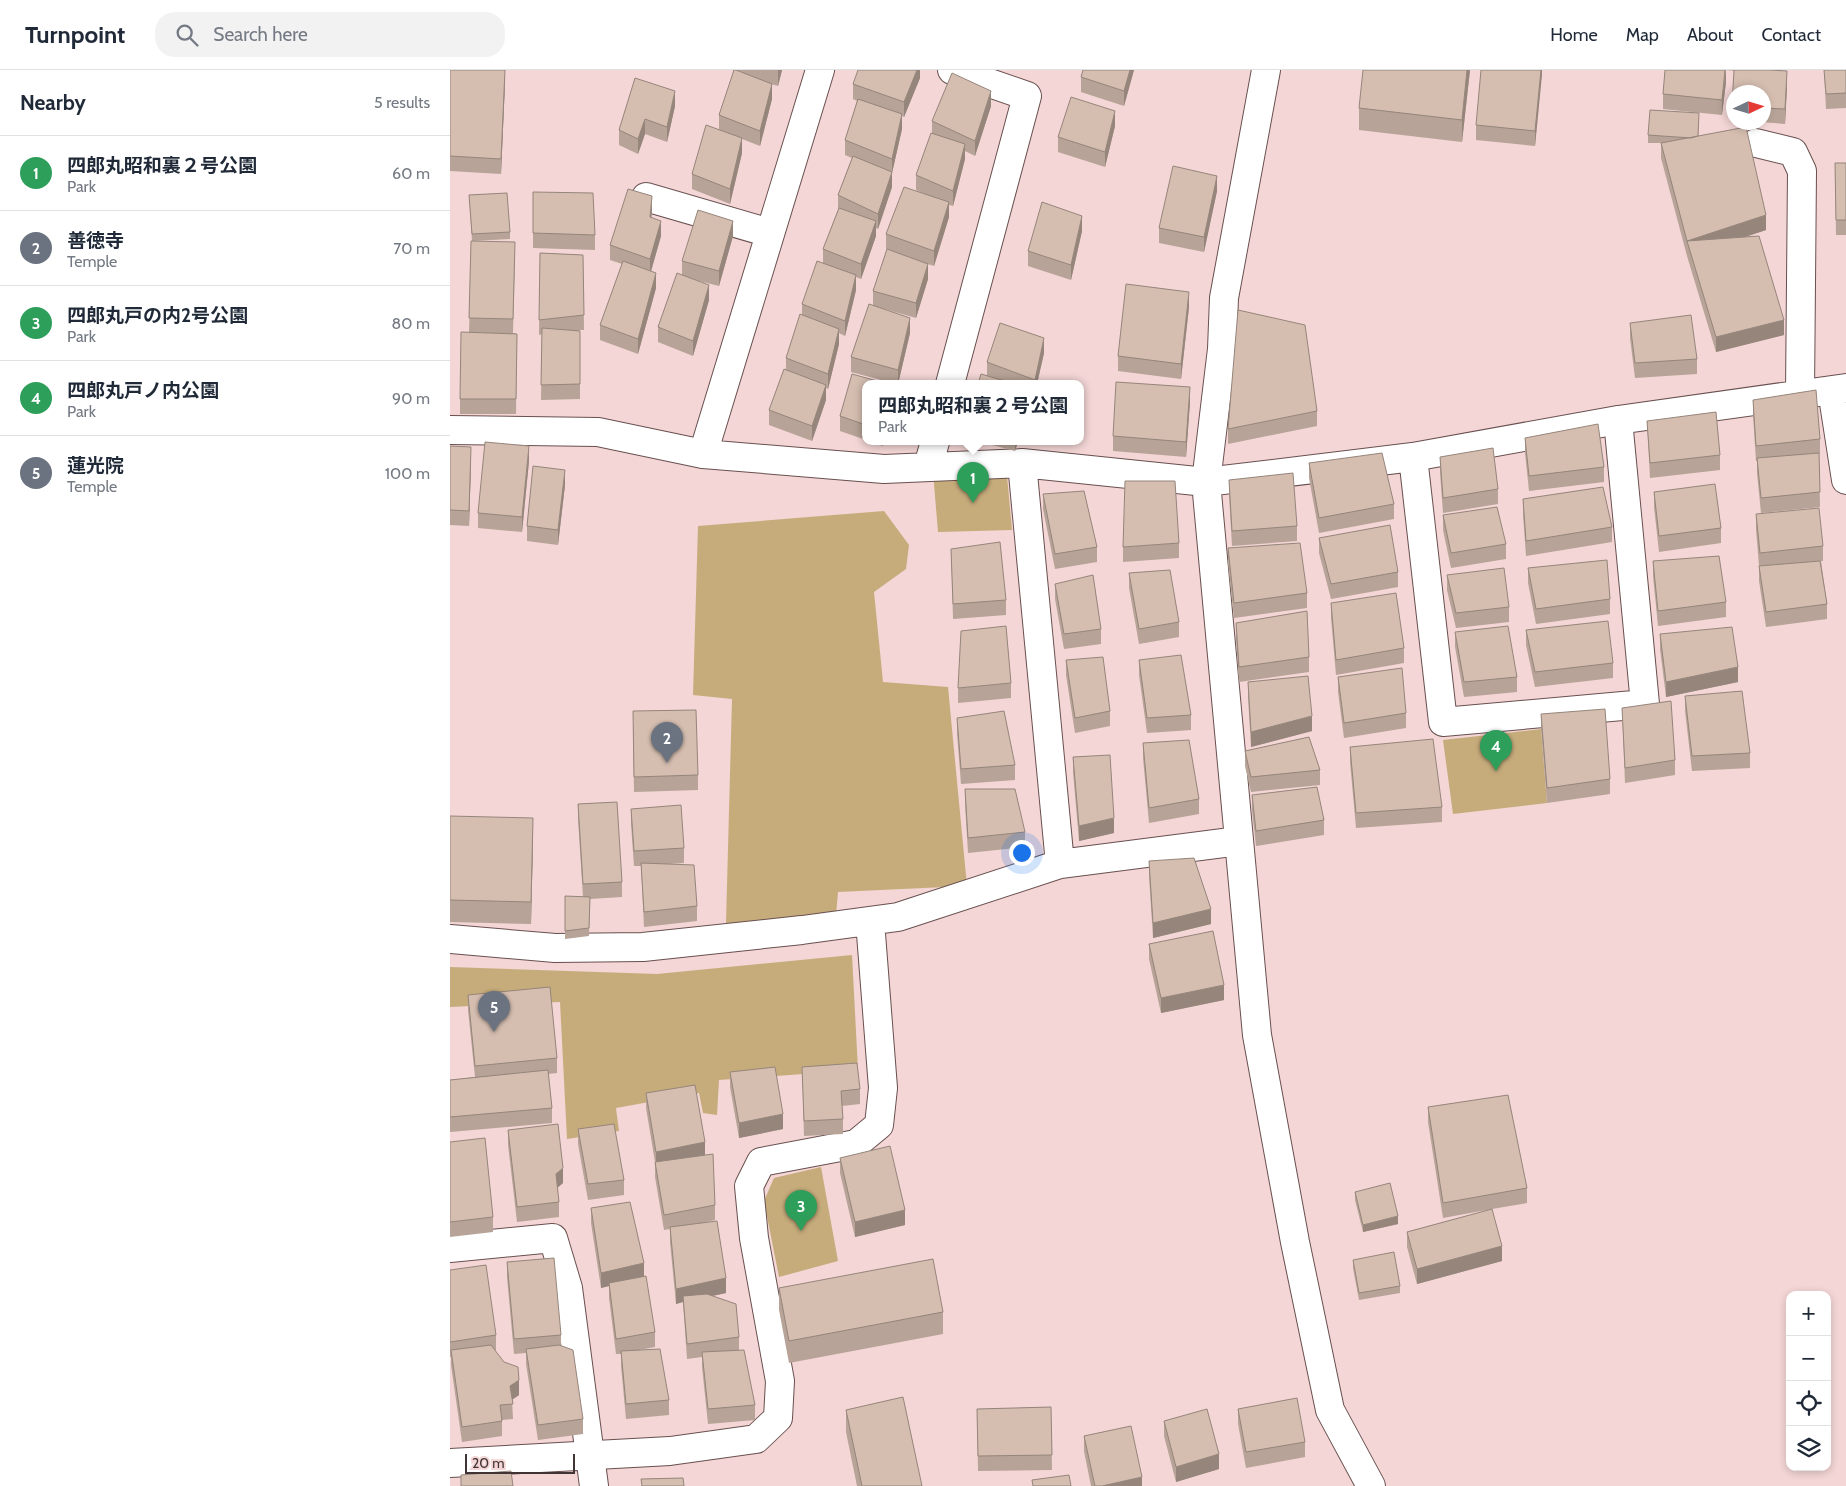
<!DOCTYPE html>
<meta charset="utf-8">
<style>
:root{--surface:#fff;--page:#f2f2f3;--text:#1f2937;--muted:#747a83;--line:#e0e1e3;--accent:#111827}
body{margin:0;font-family:Cabin,"Noto Sans JP",sans-serif;background:var(--page);color:var(--text)}
.controls{position:absolute;right:15px;bottom:15px;display:grid;overflow:hidden;border-radius:10px;box-shadow:0 2px 8px #0003}
.controls button{width:45px;height:45px;display:grid;place-items:center;padding:0;border:0;border-bottom:1px solid var(--line);background:var(--surface);color:var(--text);font:25px sans-serif}
.compass{position:absolute;left:1276px;top:15px;width:45px;height:45px;border-radius:50%;background:var(--surface);box-shadow:0 2px 8px #0003;rotate:86deg}
.scale{position:absolute;left:15px;bottom:12px;width:110px;box-sizing:border-box;padding-left:5px;border:2px solid #403534;border-top:0;font-size:14px;line-height:18px;white-space:nowrap;color:#403534;-webkit-text-stroke:4px #f3d6d5;paint-order:stroke}
.you{position:absolute;left:571px;top:782px;width:18px;height:18px;margin:-12px;border:4px solid #fff;border-radius:50%;background:#1a73e8;box-shadow:0 0 0 8px #1a73e833}
.badge{display:grid;place-items:center;width:32px;height:32px;border-radius:50%;background:var(--accent);color:#fff;font-size:16px;font-weight:700}
.pin{position:absolute;translate:-50% -41px;filter:drop-shadow(0 1px 2px #0008)}
.pin::after{content:'';position:absolute;top:26px;width:18px;height:15px;background:inherit;clip-path:polygon(0 0,100% 0,50% 100%)}
.popup{position:absolute;left:412px;top:310px;width:222px;height:65px;box-sizing:border-box;display:grid;place-content:center;border-radius:10px;background:var(--surface);filter:drop-shadow(0 1px 4px #0005);font-size:16px;white-space:nowrap;color:var(--muted)}
.popup b{font-size:19px;color:var(--text)}
.popup::after{content:'';position:absolute;left:50%;top:100%;margin-left:-10px;border:10px solid transparent;border-top-color:var(--surface)}
.list{margin:0;padding:0;list-style:none}
h2{display:flex;justify-content:space-between;align-items:center;height:65px;margin:0;padding:0 20px;font-size:21px}
h2 small{font-size:16px;font-weight:400;color:var(--muted)}
.list li{display:grid;grid-template-columns:32px 1fr auto;gap:15px;align-items:center;box-sizing:border-box;height:75px;padding:0 20px;border-top:1px solid var(--line)}
.list b{display:block;font-size:19px;white-space:nowrap}
.list p{margin:0;font-size:16px;white-space:nowrap;color:var(--muted)}
.list em{font-size:16px;font-style:normal;color:var(--muted)}
.icon{flex:none;width:28px;height:28px;fill:none;stroke:currentColor;stroke-width:2;stroke-linecap:round;stroke-linejoin:round}
.map{position:relative;flex:none;width:1396px;height:1416px;overflow:hidden}
header{display:flex;align-items:center;gap:30px;box-sizing:border-box;height:70px;padding:0 25px;background:var(--surface);border-bottom:1px solid var(--line)}
header strong{font-size:24px}
nav{display:flex;gap:28px;margin-inline-start:auto;font-size:18px}
.search{width:350px;height:45px;background:var(--page);display:flex;align-items:center;gap:12px;box-sizing:border-box;padding:0 18px;border-radius:20px;color:var(--muted);font-size:19px}
main{display:flex}
aside{flex:1;background:var(--surface)}
.map>svg:first-child{display:block}
.green{fill:#c6ac7b}
.lines{fill:none;stroke-linecap:round;stroke-linejoin:round}
.minor-casing{stroke:#68504f;stroke-width:30}
.minor{stroke:#fff;stroke-width:28}
.wall{fill:#b7a397}
.shaded-wall{fill:#95857b}
.building{fill:#d5beb0;stroke:#95857b}
</style>
<header>
<strong>Turnpoint</strong>
<div class="search"><svg class="icon" aria-label="search" viewBox="0 0 24 24"><circle cx="10" cy="10" r="6"/><path d="M15 15l6 6"/></svg>Search here</div>
<nav><a>Home</a><a>Map</a><a>About</a><a>Contact</a></nav>
</header>
<main>
<aside>
<h2>Nearby<small>5 results</small></h2>
<ul class="list">
<li><span class="badge" style="background:#2e9e5b">1</span><div><b>四郎丸昭和裏２号公園</b><p>Park</p></div><em>60 m</em></li>
<li><span class="badge" style="background:#6b7280">2</span><div><b>善徳寺</b><p>Temple</p></div><em>70 m</em></li>
<li><span class="badge" style="background:#2e9e5b">3</span><div><b>四郎丸戸の内2号公園</b><p>Park</p></div><em>80 m</em></li>
<li><span class="badge" style="background:#2e9e5b">4</span><div><b>四郎丸戸ノ内公園</b><p>Park</p></div><em>90 m</em></li>
<li><span class="badge" style="background:#6b7280">5</span><div><b>蓮光院</b><p>Temple</p></div><em>100 m</em></li>
</ul>
</aside>
<div class="map">
<svg width="1396" height="1416" viewBox="0 0 1396 1416">
<rect width="100%" height="100%" fill="#f3d6d5"/>
<path class="green" d="M483,402L557,406L562,460L488,462Z
M434,441L459,475L456,499L424,522L433,612L498,617L517,816L388,822L386,845L281,858L276,853L282,629L243,625L248,456Z
M1091,659L1097,733L1003,744L993,670Z
M402,885L408,1000L269,1010L267,1045L253,1043L249,1023L166,1038L169,1061L117,1069L110,932L0,937V897L207,904Z
M371,1097L388,1191L329,1207L314,1131L324,1108Z"/>
<g class="lines">
<defs>
<path id="minor" d="M816,0L774,228L772,279L756,412L807,965L845,1172L880,1340L921,1416
M1306,73L1343,82L1352,101L1350,324
M196,127L320,163
M500,314L577,26L502,0
M1382,320L1396,410
M0,360L148,362L253,384L434,399L572,393L756,412L963,387L1168,350L1396,318
M253,384L370,0
M963,387L993,652L1195,634L1168,350
M572,393L610,794
M478,396L485,372
M0,869L105,878L193,877L352,860L448,847L610,794L789,771
M0,1178L103,1168L118,1218L144,1416
M0,1393L220,1381L306,1369L328,1348L330,1311L304,1168L299,1116L311,1092L406,1074L429,1055L433,1018L420,851"/>
</defs>
<use href="#minor" class="minor-casing"/>
<use href="#minor" class="minor"/>
</g>
<path class="wall" d="M0,0L55,13L51,104L0,101Z
M283,0H332L328,16L321,14L322,29L310,76L292,69V83L280,134L242,119V104L269,60V45L283,4Z
M470,0V8L454,47L452,46V59L442,103V117L428,159L426,158V166L411,209L406,207V220L395,266L389,263V274L378,319L376,318V330L362,371L319,355V340L336,299V288L352,245V234L373,193V179L388,140V125L402,88L395,85V70L407,31L403,29V14Z
M684,0L674,36L631,22V7Z
M1020,0L1012,72L909,60V38Z
M1092,0L1085,76L1026,70V55Z
M1215,0H1320L1337,16L1335,54L1311,52H1314V22H1284V50H1282L1284,1L1276,0V12L1272,45L1213,39V24Z
M1374,0H1396V38L1376,39Z
M225,36L217,72L195,64L188,84L169,75V60Z
M541,36L525,86L515,81V89L503,136L499,135V147L484,196L478,194V209L466,248L431,238L460,263L448,314H446L401,302V287L423,235V221L437,179H436V164L477,125L466,120V105L482,64V51Z
M1249,51L1248,66L1316,160L1295,167L1334,265L1266,282L1237,186L1211,88V73H1198V65Z
M665,56L655,97L608,82V67Z
M1385,93H1396V165H1386Z
M767,121L754,182L709,173V158Z
M83,122L145,165V180L83,178Z
M19,125L60,162V169L22,171L65,187L63,263L67,264L66,344H10V329L19,262L22,171Z
M202,141L201,148L211,166L201,202L206,218L188,284L150,270V255L172,194L160,190V175Z
M632,161L621,210L578,196V181Z
M283,166L269,216L245,210L259,230L243,286L208,272V257L232,205V191Z
M90,183L133,185L134,260H129L130,261V329L91,330L92,264L89,265Z
M739,237L731,309L668,301V286Z
M1180,253L1247,289V304L1185,308L1180,268Z
M594,283L587,314H528L537,306V292Z
M416,314V370L390,361V346Z
M1303,330L1370,369V384H1369L1370,437L1311,443L1307,403V391H1306L1303,345Z
M740,332L736,387L663,381V366Z
M867,341V356L778,374V359Z
M1197,351L1270,385V400L1200,408Z
M1075,368L1154,397V412L1079,421L1075,383Z
M420,372H434L433,376Z
M531,372H568L565,381Z
M0,376L21,392L19,456L0,455Z
M990,387L1048,419V434L993,443L990,402Z
M79,391L72,462L28,458V443Z
M859,393L944,434V449L869,463L859,408Z
M779,410L847,456V471L782,476L779,425Z
M115,415L108,475L77,471V456Z
M1204,422L1271,458V473L1209,482L1204,437Z
M593,424L647,477V492L605,499L593,439Z
M1073,429L1162,457V472L1076,486L1073,444Z
M1306,444L1373,476V491H1371L1377,534V549L1316,557L1309,511V496L1306,459Z
M993,445L1056,474V489L1001,498L993,460Z
M869,468L948,502V517L881,529L869,483Z
M729,473V488L673,492V477Z
M778,478L857,523V538L784,548L778,493Z
M501,479L556,530V545L503,549Z
M1203,491L1276,532V547L1208,556L1203,506Z
M1078,498L1160,529V544L1086,554L1078,513Z
M679,503L729,552V567L689,574L679,518Z
M997,505L1059,537V552L1006,558L997,520Z
M605,514L651,559V574L614,579L605,529Z
M881,533L954,578V593L886,605L881,548Z
M786,553L859,587V602L789,612L786,568Z
M1076,560L1163,593V608L1085,617L1076,575Z
M1005,562L1067,607V622L1014,627L1005,577Z
M1210,564L1288,612L1216,627L1210,579Z
M616,590L660,641V656L625,663L616,605Z
M689,590L741,645V660L697,663L689,605Z
M888,607L956,643V658L894,668L888,622Z
M798,612L862,661L801,677L798,627Z
M561,613V628L508,633V618Z
M1235,626L1300,683V698L1242,701L1235,641Z
M1172,638L1225,690V705L1175,713Z
M1091,644L1160,709V724L1097,733L1091,659Z
M507,648L565,695V710L511,714L507,663Z
M183,656L248,705V720L184,722Z
M693,673L749,729V744L699,753L693,688Z
M900,677L992,737V752L906,758L900,692Z
M795,681L870,700V715L801,722L795,696Z
M623,687L664,763L629,771L623,702Z
M515,719L575,762V777L518,783L515,734Z
M802,725L874,750V765L806,776L802,740Z
M128,734L172,812V827L140,829L139,866L115,869V826L133,827L128,749Z
M181,739L234,778V793L218,794L247,836V851L194,857L191,796H184L181,754Z
M0,746L83,770L81,854L0,852Z
M699,791L761,854L703,868L699,806Z
M699,874L774,930L711,943L699,889Z
M18,925L107,988V1003L98,1004L102,1038V1053L0,1062V1010L25,1007L18,940Z
M352,997L410,1019V1034L392,1036L393,1049V1064L354,1066Z
M280,1002L333,1059L289,1068L280,1017Z
M196,1023L255,1085L265,1135V1150L252,1153L276,1223L262,1226L289,1267V1280L305,1335V1350L258,1354L252,1297V1287L237,1289L233,1232L226,1234L220,1172V1159L214,1160L205,1107V1092L196,1038Z
M978,1037L1077,1118V1133L1042,1139L1052,1191L967,1214L957,1177V1162L1042,1139L993,1148L978,1052Z
M128,1059L174,1110V1125L138,1130L128,1074Z
M58,1060L113,1113L107,1118L109,1132V1147L67,1152L58,1075Z
M0,1072L43,1147V1162L0,1167Z
M390,1088L455,1155L405,1167L390,1103Z
M905,1122L948,1154L913,1162L905,1130Z
M141,1138L194,1206L205,1262V1277L189,1280L219,1330V1345L176,1349L171,1296V1284H166L159,1228V1216L151,1218L141,1153Z
M903,1190L950,1216V1223L909,1230L903,1198Z
M57,1192L111,1265V1276L133,1349V1364L88,1370L76,1294V1283L64,1284L57,1207Z
M0,1200L46,1265V1280H45L69,1325L62,1330L63,1349L52,1350V1366L12,1372L1,1295V1287H0Z
M329,1218L493,1242V1264L339,1293L329,1240Z
M601,1337L602,1400L528,1401L527,1339Z
M788,1339L855,1372V1387L796,1398L788,1354Z
M396,1340L472,1416H407L396,1362Z
M714,1351L769,1399L726,1412L714,1366Z
M634,1366L692,1416H641L634,1381Z"/>
<path class="shaded-wall" d="M55,0V13L51,104V89Z
M328,0H332L328,16Z
M467,0H470V8L454,47V32Z
M680,0H684L674,36V21Z
M1017,0H1020L1012,72V50Z
M1091,0H1092V5L1085,76V61Z
M1276,0V12L1272,45V30Z
M1337,1V16L1335,54V39Z
M322,14V29L310,76V61Z
M225,21V36L217,72V57Z
M541,21V36L525,86V71Z
M665,41V56L655,97V82Z
M452,44V59L442,103V117L428,159V144L442,103V89Z
M195,49V64L188,84V69Z
M292,68V83L280,134V119Z
M515,74V89L503,136V121Z
M767,106V121L754,182V167Z
M202,126V141L200,162V147Z
M499,132V147L484,196V181Z
M1316,145V160L1241,185L1237,171V186V171Z
M632,146V161L621,210V195Z
M211,151V166L200,204V189Z
M283,151V166L269,216V201Z
M426,151V166L411,209V194Z
M478,194V209L466,248V233Z
M206,203V218L188,284V269Z
M406,205V220L395,266V251Z
M259,215V230L243,286V271Z
M739,222V237L731,309V294Z
M460,248V263L448,314V300Z
M1334,250V265L1266,282V267Z
M389,259V274L378,319V304Z
M594,268V283L587,314H585V310Z
M376,315V330L362,371V356Z
M740,317V332L736,387V372Z
M565,372H568L565,381Z
M79,376V391L72,462V447Z
M21,377V392L19,456V441Z
M115,400V415L108,475V460Z
M1288,597V612L1216,627V612Z
M862,646V661L801,677V662Z
M83,748V770L81,854V832Z
M664,748V763L629,771V756Z
M761,839V854L703,868V853Z
M774,915V930L711,943V928Z
M333,1044V1059L289,1068V1053Z
M255,1072V1087L206,1097V1082Z
M113,1098V1113L106,1119V1104Z
M455,1140V1155L405,1167V1152Z
M948,1146V1154L913,1162V1155Z
M1052,1176V1191L967,1214V1199Z
M194,1193V1208L159,1213V1216L151,1218V1203Z
M276,1208V1223L234,1232L233,1226V1232L226,1234V1219Z
M69,1310V1325L60,1331V1316Z
M769,1384V1399L726,1412V1397Z
M692,1407V1416H652Z"/>
<path class="building" d="M0,0H55L51,89L0,86Z
M284,0H286L322,14L310,61L269,45Z
M408,0H467L454,32L403,14Z
M633,0H680L674,21L631,7Z
M913,0H1017L1012,50L909,38Z
M1031,0H1091L1085,61L1026,55Z
M1215,0H1275L1272,30L1213,24Z
M1284,0H1320L1337,1L1335,39L1314,38V22H1284V35H1282Z
M1374,0H1396V23L1376,24Z
M502,3L541,21L525,71L482,51Z
M185,8L225,21L217,57L195,49L188,69L169,60Z
M621,27L665,41L655,82L608,67Z
M408,29L452,44L442,89L395,70Z
M1200,40L1249,43L1248,66L1241,68L1198,65Z
M256,55L292,68L280,119L242,104Z
M1296,57L1316,145L1237,171L1211,73Z
M481,63L515,74L503,121L466,105Z
M403,86L442,102L428,144L388,125Z
M1385,93H1396V150H1386Z
M723,96L767,106L754,167L709,158Z
M454,117L499,132L484,181L436,164Z
M178,119L202,126L200,147L211,151L200,189L160,175Z
M83,122L143,123L145,165L83,163Z
M57,123L60,162L22,164L19,125Z
M592,132L632,146L621,195L578,181Z
M389,138L426,151L411,194L373,179Z
M248,140L283,151L269,201L232,191Z
M1309,166L1334,250L1266,267L1237,171Z
M21,171L65,172L63,249L19,248Z
M437,179L478,194L466,233L423,221Z
M90,183L133,185L134,245L89,250Z
M173,191L206,203L188,269L150,255Z
M367,191L406,205L395,251L352,234Z
M227,203L259,215L243,271L208,257Z
M676,214L739,222L731,294L668,286Z
M419,234L460,248L448,300L401,287Z
M788,240L855,255L867,341L778,359Z
M350,244L389,259L378,304L336,288Z
M1241,245L1247,289L1185,293L1180,253Z
M550,253L594,268L585,310L537,292Z
M92,258L130,261V314L91,315Z
M11,262L67,264L66,329H10Z
M334,299L376,315L362,356L319,340Z
M402,304L438,314H416V355L390,346Z
M531,304L565,314H528Z
M666,312L740,317L736,372L663,366Z
M1366,320L1370,369L1306,376L1303,330Z
M1266,342L1270,385L1200,393L1197,351Z
M1148,354L1154,397L1079,406L1075,368Z
M35,372L79,376L72,447L28,443Z
M0,376L21,377L19,441L0,440Z
M1043,378L1048,419L993,428L990,387Z
M932,383L944,434L869,448L859,393Z
M1369,383L1370,422L1311,428L1307,388Z
M83,396L115,400L108,460L77,456Z
M843,403L847,456L782,461L779,410Z
M675,411H725L729,473L673,477Z
M1265,414L1271,458L1209,466L1204,422Z
M1153,417L1162,457L1076,471L1073,429Z
M634,421L647,477L605,484L593,424Z
M1047,437L1056,474L1001,483L993,445Z
M1369,438L1373,476L1310,483L1306,444Z
M940,455L948,502L881,514L869,468Z
M550,472L556,530L503,534L501,479Z
M850,473L857,523L784,533L778,478Z
M1269,486L1276,532L1208,541L1203,491Z
M1157,490L1160,529L1086,539L1078,498Z
M1370,491L1377,534L1316,542L1309,496Z
M1054,498L1059,537L1006,543L997,505Z
M720,500L729,552L689,559L679,503Z
M643,505L651,559L614,564L605,514Z
M946,523L954,578L886,590L881,533Z
M857,541L859,587L789,597L786,553Z
M1158,551L1163,593L1085,602L1076,560Z
M556,556L561,613L508,618L511,561Z
M1058,556L1067,607L1014,612L1005,562Z
M1282,557L1288,597L1216,612L1210,564Z
M731,585L741,645L697,648L689,590Z
M653,587L660,641L625,648L616,590Z
M952,598L956,643L894,653L888,607Z
M858,606L862,646L801,662L798,612Z
M1292,621L1300,683L1242,686L1235,626Z
M1221,631L1225,690L1175,698L1172,638Z
M1155,639L1160,709L1097,718L1091,644Z
M246,640L248,705L184,707L183,641Z
M554,641L565,695L511,699L507,648Z
M859,667L870,700L801,707L795,681Z
M983,669L992,737L906,743L900,677Z
M739,670L749,729L699,738L693,673Z
M660,685L664,748L629,756L623,687Z
M867,717L874,750L806,761L802,725Z
M515,719H565L575,762L518,768Z
M167,732L172,812L133,814L128,734Z
M231,735L234,778L184,781L181,739Z
M0,746L83,748L81,832L0,830Z
M744,788L761,839L703,853L699,791Z
M191,793L244,795L247,836L194,842Z
M115,826L140,827L139,858L115,861Z
M763,861L774,915L711,928L699,874Z
M100,917L107,988L25,996L18,925Z
M407,993L410,1019L391,1021L393,1049L354,1051L352,997Z
M325,997L333,1044L289,1053L280,1002Z
M98,1000L102,1038L0,1047V1010Z
M245,1015L255,1072L206,1082L196,1023Z
M1058,1025L1077,1118L993,1133L978,1037Z
M108,1054L113,1098L106,1104L109,1132L67,1137L58,1060Z
M164,1054L174,1110L138,1114L128,1059Z
M35,1068L43,1147L0,1152V1072Z
M440,1076L455,1140L405,1152L390,1088Z
M263,1084L265,1135L214,1145L205,1092Z
M940,1113L948,1146L913,1155L905,1122Z
M180,1132L194,1193L151,1203L141,1138Z
M1042,1139L1052,1176L967,1199L957,1162Z
M267,1151L276,1208L226,1219L220,1157Z
M944,1182L950,1216L909,1223L903,1190Z
M104,1188L111,1265L64,1269L57,1192Z
M483,1189L493,1242L339,1271L329,1218Z
M36,1195L46,1265L0,1272V1200Z
M196,1206L205,1262L166,1269L159,1213Z
M257,1224L286,1234L289,1267L237,1274L233,1226Z
M41,1275L54,1292L68,1297L69,1310L60,1316L63,1334L50,1335L52,1351L12,1357L1,1280Z
M109,1275L123,1280L133,1349L88,1355L76,1279Z
M210,1279L219,1330L176,1334L171,1281Z
M294,1280L305,1335L258,1339L252,1282Z
M453,1327L472,1416H412L396,1340Z
M847,1328L855,1372L796,1382L788,1339Z
M601,1337L602,1385L528,1386L527,1339Z
M757,1339L769,1384L726,1397L714,1351Z
M681,1356L692,1407L652,1416H645L634,1366Z
M61,1401L63,1416H11V1405Z
M619,1405L621,1416H583L582,1410Z
M233,1408L234,1416H192L191,1409Z"/>
</svg>
<div class="controls">
<button>+</button>
<button>−</button>
<button><svg class="icon" aria-label="locate" viewBox="0 0 24 24"><circle cx="12" cy="12" r="6"/><path d="M12 2v4M12 18v4M2 12h4M18 12h4"/></svg></button>
<button><svg class="icon" aria-label="layers" viewBox="0 0 24 24"><path d="M12 4l9 5-9 5-9-5zM3 14l9 5 9-5"/></svg></button>
</div>
<svg class="compass" viewBox="-18 -18 36 36"><path d="M0-13l5 13h-10z" fill="#e53935"/><path d="M0 13l5-13h-10z" fill="#747a83"/></svg>
<div class="scale">20 m</div>
<div class="you"></div>
<div class="pin badge" style="left:523px;top:433px;background:#2e9e5b">1</div>
<div class="popup"><b>四郎丸昭和裏２号公園</b>Park</div>
<div class="pin badge" style="left:217px;top:693px;background:#6b7280">2</div>
<div class="pin badge" style="left:351px;top:1161px;background:#2e9e5b">3</div>
<div class="pin badge" style="left:1046px;top:701px;background:#2e9e5b">4</div>
<div class="pin badge" style="left:44px;top:962px;background:#6b7280">5</div>
</div>
</main>
